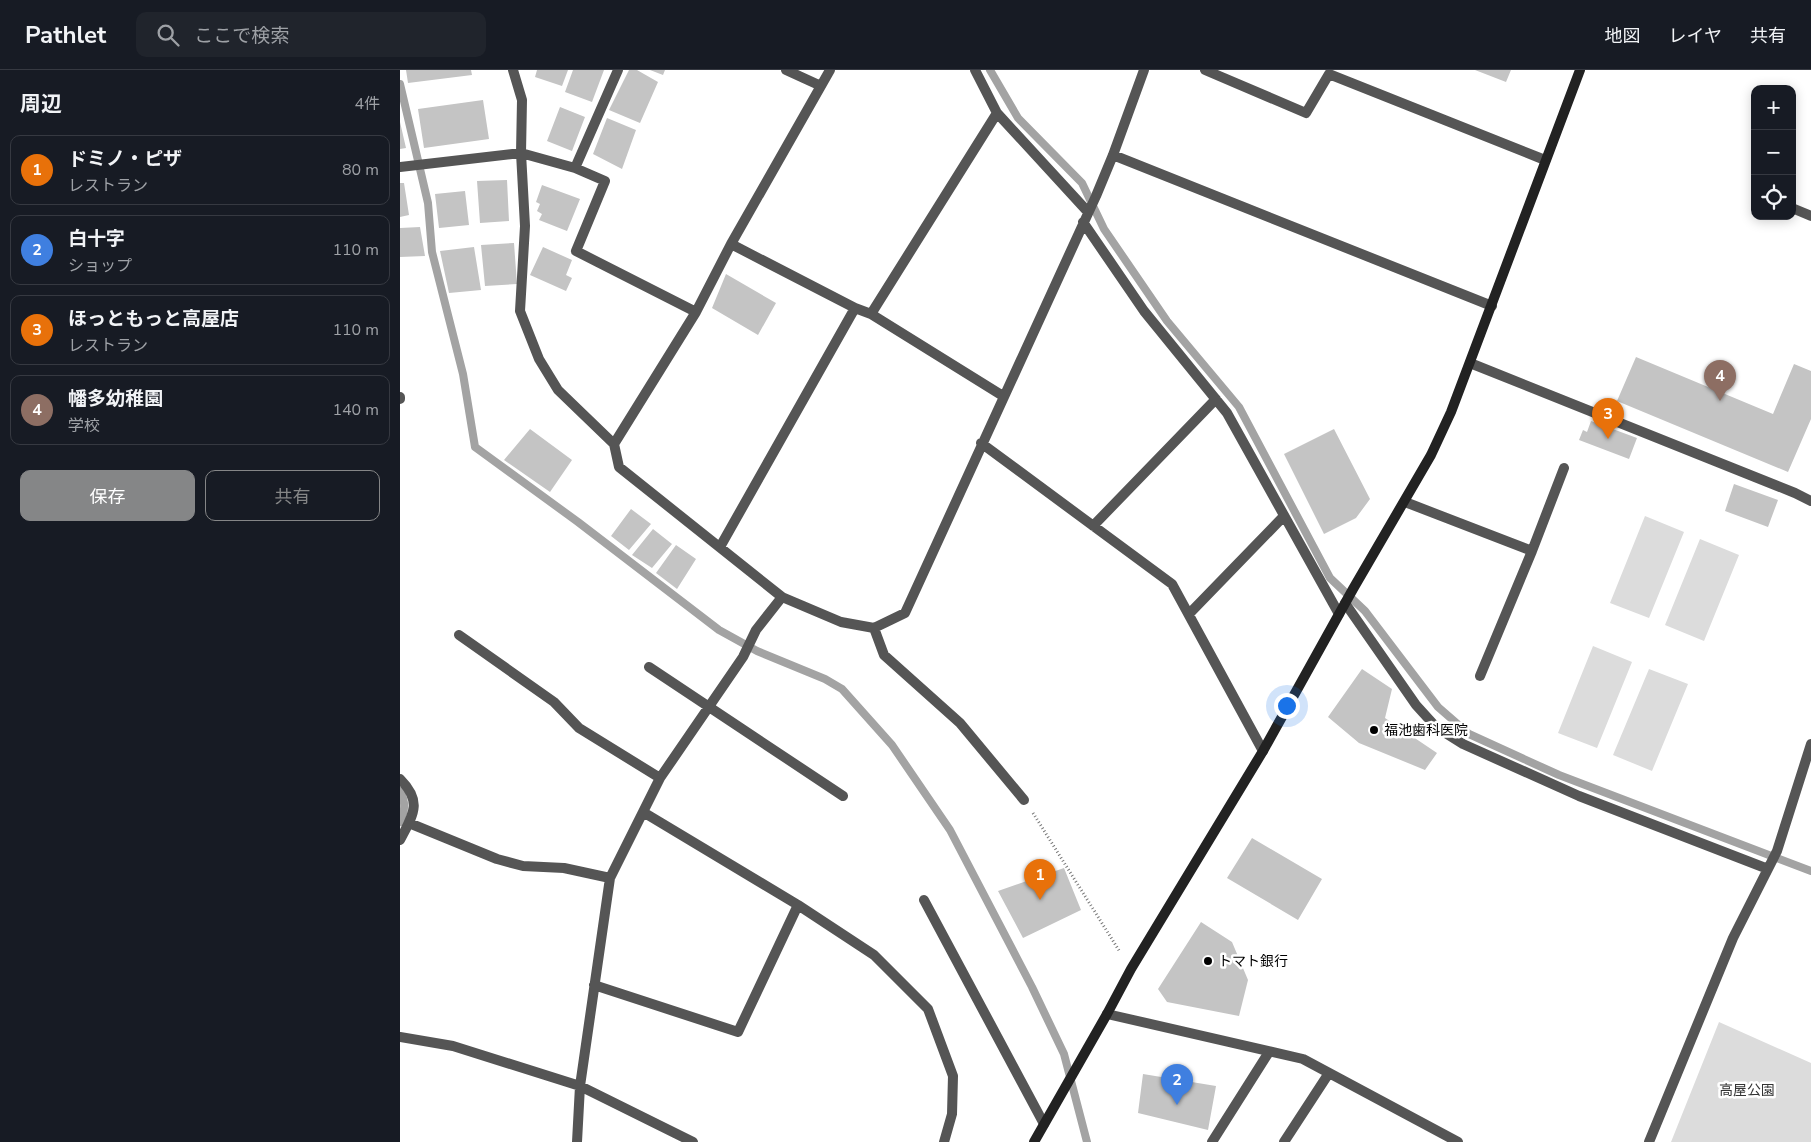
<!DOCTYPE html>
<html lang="ja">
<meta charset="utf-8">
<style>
:root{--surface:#171b24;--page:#20242c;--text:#f1f3f6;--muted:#9ea1a6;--line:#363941;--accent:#858687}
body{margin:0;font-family:"Nunito Sans","Noto Sans JP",sans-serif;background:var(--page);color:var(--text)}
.controls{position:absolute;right:15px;top:15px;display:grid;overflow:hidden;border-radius:10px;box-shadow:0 2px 12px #0003}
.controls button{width:45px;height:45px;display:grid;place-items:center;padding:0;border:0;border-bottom:1px solid var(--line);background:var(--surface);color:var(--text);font:25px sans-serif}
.you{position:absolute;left:886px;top:635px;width:18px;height:18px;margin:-12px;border:4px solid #fff;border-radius:50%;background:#1a73e8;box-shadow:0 0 0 8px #1a73e833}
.badge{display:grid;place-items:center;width:32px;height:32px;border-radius:50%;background:var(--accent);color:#fff;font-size:16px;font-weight:700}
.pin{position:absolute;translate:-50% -41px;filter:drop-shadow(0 1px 2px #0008)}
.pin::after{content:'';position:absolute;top:26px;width:18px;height:15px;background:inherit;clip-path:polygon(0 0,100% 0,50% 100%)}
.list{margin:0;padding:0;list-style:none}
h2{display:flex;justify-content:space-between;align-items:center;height:65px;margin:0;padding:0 20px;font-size:21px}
h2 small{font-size:16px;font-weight:400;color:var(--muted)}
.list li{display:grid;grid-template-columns:32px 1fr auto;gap:15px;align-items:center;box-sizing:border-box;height:70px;margin:0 10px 10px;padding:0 10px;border:1px solid var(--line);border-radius:10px}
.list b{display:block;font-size:19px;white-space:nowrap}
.list p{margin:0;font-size:16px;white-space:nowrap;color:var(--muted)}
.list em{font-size:16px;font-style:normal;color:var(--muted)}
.actions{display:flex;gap:10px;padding:15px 20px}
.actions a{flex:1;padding:11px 0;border:1px solid var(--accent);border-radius:10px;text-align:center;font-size:18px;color:var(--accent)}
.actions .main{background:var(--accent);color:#fff}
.icon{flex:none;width:28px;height:28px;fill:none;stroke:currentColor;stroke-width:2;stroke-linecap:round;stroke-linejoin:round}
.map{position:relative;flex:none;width:1411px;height:1072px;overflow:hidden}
header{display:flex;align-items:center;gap:30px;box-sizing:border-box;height:70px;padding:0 25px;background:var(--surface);border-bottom:1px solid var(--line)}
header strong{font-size:24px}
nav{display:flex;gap:28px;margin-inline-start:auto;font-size:18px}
.search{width:350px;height:45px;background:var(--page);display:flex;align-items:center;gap:12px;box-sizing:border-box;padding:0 18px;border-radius:10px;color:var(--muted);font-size:19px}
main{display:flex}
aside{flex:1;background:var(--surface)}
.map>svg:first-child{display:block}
.green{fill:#dcdcdc}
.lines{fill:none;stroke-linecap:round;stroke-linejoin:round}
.stream{stroke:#a3a3a3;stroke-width:8}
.building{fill:#c4c4c4}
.path{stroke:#777;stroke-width:3;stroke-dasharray:1 2.5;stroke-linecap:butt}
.street{stroke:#555;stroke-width:10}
.secondary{stroke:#222;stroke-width:10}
.poi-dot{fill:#000;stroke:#fff;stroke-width:2}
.labels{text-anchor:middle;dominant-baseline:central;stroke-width:5;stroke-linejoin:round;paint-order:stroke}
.poi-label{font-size:14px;fill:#000;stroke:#fff;text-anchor:start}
.park-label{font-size:14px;fill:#333;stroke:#fff}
</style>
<header>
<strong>Pathlet</strong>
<div class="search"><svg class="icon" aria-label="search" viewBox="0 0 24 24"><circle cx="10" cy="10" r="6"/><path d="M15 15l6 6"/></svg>ここで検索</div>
<nav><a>地図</a><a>レイヤ</a><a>共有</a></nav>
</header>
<main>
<aside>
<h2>周辺<small>4件</small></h2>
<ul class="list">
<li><span class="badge" style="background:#e8710a">1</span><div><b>ドミノ・ピザ</b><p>レストラン</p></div><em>80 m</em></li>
<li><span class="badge" style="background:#3f7fe0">2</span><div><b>白十字</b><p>ショップ</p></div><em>110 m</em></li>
<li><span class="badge" style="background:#e8710a">3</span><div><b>ほっともっと高屋店</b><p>レストラン</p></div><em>110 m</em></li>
<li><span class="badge" style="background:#8d6e63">4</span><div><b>幡多幼稚園</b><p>学校</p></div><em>140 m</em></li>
</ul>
<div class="actions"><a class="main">保存</a><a>共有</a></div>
</aside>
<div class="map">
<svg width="1411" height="1072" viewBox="0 0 1411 1072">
<rect width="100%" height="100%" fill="#fff"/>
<path class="green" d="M1245,446L1284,462L1249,548L1210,533Z
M1300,469L1339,485L1304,571L1265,555Z
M1193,576L1232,592L1197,678L1158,663Z
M1249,599L1288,614L1252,701L1213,685Z
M1319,952L1411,993V1072H1271Z"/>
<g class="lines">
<path class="stream" d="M590,0L618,48L682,113L704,159L767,251L839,337L930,508L965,541L1038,637L1069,664L1159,705L1411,801
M0,14L28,133L32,182L63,304L75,377L178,452L319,560L357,581L425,609L442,619L492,675L550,760L632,917L664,984L687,1072
M0,721C6,732 5,741 0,752"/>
</g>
<path class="building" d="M6,0H71L72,5L8,13Z
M137,0H168L162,16L135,7Z
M173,0H204L192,32L165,22Z
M229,0H237L258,12L240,53L209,40Z
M250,0H265L263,5Z
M1075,0H1111L1106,12Z
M83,30L89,69L24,78L18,39Z
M160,37L185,47L172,81L147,71Z
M207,48L236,60L222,99L193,84Z
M0,52L6,78L0,79Z
M107,110L109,151L80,153L77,111Z
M0,113H4L9,145L0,147Z
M142,115L180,129L167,161L139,150L142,144L137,141L140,134L136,132Z
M65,121L69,155L39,158L35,124Z
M20,157L25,186L0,187V158Z
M114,173L117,214L85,216L81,175Z
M74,177L81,220L49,223L40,181Z
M143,177L172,190L166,205L172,208L166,221L130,205Z
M326,204L376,233L358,265L312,238Z
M1236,287L1373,344L1394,294L1411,301V349L1388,402L1217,331Z
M1191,351L1237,368L1229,389L1179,370L1183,360L1187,362Z
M130,359L172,390L150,422L104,390Z
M934,359L970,429L956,448L924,464L884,384Z
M1334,414L1378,430L1368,457L1325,441Z
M231,439L251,454L229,480L211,466Z
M253,459L272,474L252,498L232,485Z
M276,475L296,489L277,519L256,503Z
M962,599L992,619L985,648L1037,683L1025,700L959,673L928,647Z
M852,768L922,809L898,850L827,808Z
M664,798L681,840L623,868L598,821Z
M801,852L832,872L848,910L839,946L767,932L758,919Z
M743,1004L816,1016L808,1060L738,1043Z"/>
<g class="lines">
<path class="path" d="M633,743L720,882"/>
<path class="street" d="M113,0L122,30L121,83L125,156L120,241L139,289L158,320L214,374L219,397L382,527L441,552L474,558L505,543L696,126L713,85L744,0
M386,0L421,16
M805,0L906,43L929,4L1145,90
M597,43L688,142
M713,85L1092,236
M0,97L121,83L175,98L205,111L176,181L296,242L214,374
M175,98L218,0
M1392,138L1411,146
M683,152L744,241L827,343L939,544
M331,174L455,238L471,244L597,43L575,0
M296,242L331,174L430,0
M471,244L603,326
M1070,293L1395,423L1411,431
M0,327V329
M581,373L772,514L863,681
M1005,432L1132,481
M693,456L816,329
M320,477L455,238
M945,533L1016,635L1036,657L1063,674L1179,726L1368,799
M789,544L884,446
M474,558L484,585L560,653L624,730
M59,565L154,632L179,658L260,708
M249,597L443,726
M1080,606L1132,481L1164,398
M0,709C23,732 13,745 0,770
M243,742L398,835L474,885L528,939L553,1006L552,1044L544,1072
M9,753L97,789L123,796L164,798L210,808
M524,830L644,1054
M194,915L338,962L398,835
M707,944L903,989L1058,1072
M0,967L53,976L180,1016L293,1072
M177,1072L180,1016L210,808L260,708L343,587L356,560L382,527
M812,1072L869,982
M884,1072L929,1003
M1249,1072L1333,868L1377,781L1411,674"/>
<path class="secondary" d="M634,1072L707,944L731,899L863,681L953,519L1031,385L1051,342L1180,0"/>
</g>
<g class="poi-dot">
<circle cx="974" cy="660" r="5"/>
<circle cx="808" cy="891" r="5"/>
</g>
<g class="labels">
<g class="poi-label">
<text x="984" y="660">福池歯科医院</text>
<text x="818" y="891">トマト銀行</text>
</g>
<g class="park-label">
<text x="1347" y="1020">高屋公園</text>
</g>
</g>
</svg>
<div class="controls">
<button>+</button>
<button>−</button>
<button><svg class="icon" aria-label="locate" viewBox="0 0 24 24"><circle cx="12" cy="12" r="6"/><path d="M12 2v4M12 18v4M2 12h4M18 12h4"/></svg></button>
</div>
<div class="you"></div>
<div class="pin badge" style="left:640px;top:830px;background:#e8710a">1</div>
<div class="pin badge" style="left:777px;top:1035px;background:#3f7fe0">2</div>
<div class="pin badge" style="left:1208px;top:369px;background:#e8710a">3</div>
<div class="pin badge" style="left:1320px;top:331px;background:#8d6e63">4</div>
</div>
</main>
